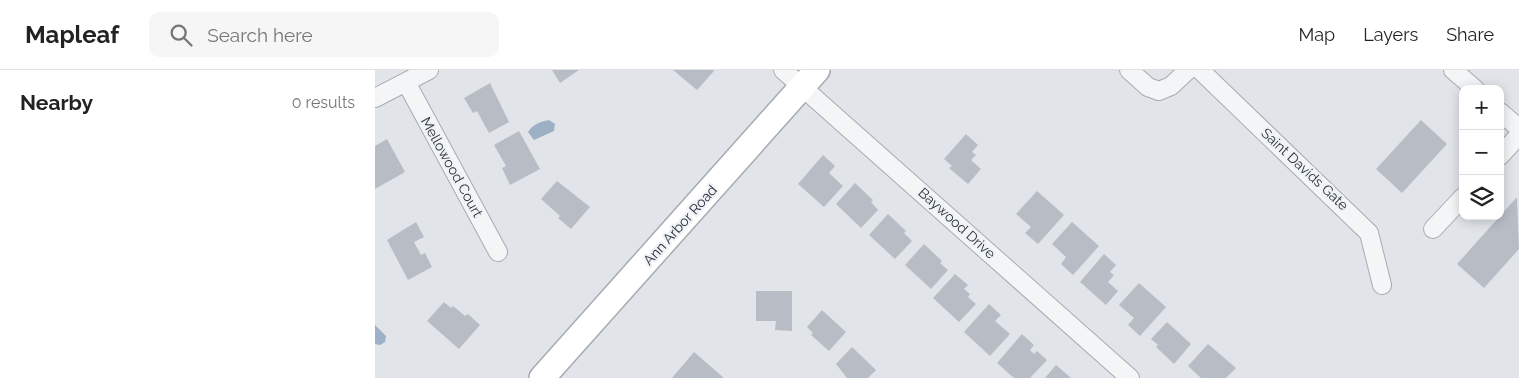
<!DOCTYPE html>
<meta charset="utf-8">
<style>
:root{--surface:#fff;--page:#f6f6f6;--text:#222;--muted:#767676;--line:#e0e0e0}
body{margin:0;font-family:Raleway,sans-serif;background:var(--page);color:var(--text)}
.controls{position:absolute;right:15px;top:15px;display:grid;overflow:hidden;border-radius:10px;box-shadow:0 2px 12px #0003}
.controls button{width:45px;height:45px;display:grid;place-items:center;padding:0;border:0;border-bottom:1px solid var(--line);background:var(--surface);color:var(--text);font:25px sans-serif}
.list{margin:0;padding:0;list-style:none}
h2{display:flex;justify-content:space-between;align-items:center;height:65px;margin:0;padding:0 20px;font-size:21px}
h2 small{font-size:16px;font-weight:400;color:var(--muted)}
.icon{flex:none;width:28px;height:28px;fill:none;stroke:currentColor;stroke-width:2;stroke-linecap:round;stroke-linejoin:round}
.map{position:relative;flex:none;width:1144px;height:308px;overflow:hidden}
header{display:flex;align-items:center;gap:30px;box-sizing:border-box;height:70px;padding:0 25px;background:var(--surface);border-bottom:1px solid var(--line)}
header strong{font-size:24px}
nav{display:flex;gap:28px;margin-inline-start:auto;font-size:18px}
.search{width:350px;height:45px;background:var(--page);display:flex;align-items:center;gap:12px;box-sizing:border-box;padding:0 18px;border-radius:10px;color:var(--muted);font-size:19px}
main{display:flex}
aside{flex:1;background:var(--surface)}
.map>svg:first-child{display:block}
.water{fill:#9eb0c6}
.building{fill:#b8bdc5}
.lines{fill:none;stroke-linecap:round;stroke-linejoin:round}
.minor-casing{stroke:#a6abb3;stroke-width:20}
.secondary-casing{stroke:#a6abb3;stroke-width:28}
.minor{stroke:#f3f5f7;stroke-width:18}
.secondary{stroke:#fff;stroke-width:25}
.labels{text-anchor:middle;dominant-baseline:central;stroke-width:4.5;stroke-linejoin:round;paint-order:stroke}
.street-label{font-size:14px;fill:#2a313f;stroke:#f0f3f6}
</style>
<header>
<strong>Mapleaf</strong>
<div class="search"><svg class="icon" aria-label="search" viewBox="0 0 24 24"><circle cx="10" cy="10" r="6"/><path d="M15 15l6 6"/></svg>Search here</div>
<nav><a>Map</a><a>Layers</a><a>Share</a></nav>
</header>
<main>
<aside>
<h2>Nearby<small>0 results</small></h2>
<ul class="list">
</ul>
</aside>
<div class="map">
<svg width="1144" height="308" viewBox="0 0 1144 308">
<rect width="100%" height="100%" fill="#e1e4e9"/>
<path class="water" d="M174,50L180,54L179,61L159,70L153,62C158,54 165,52 174,50Z
M0,255L11,266L10,272L5,275L0,274Z"/>
<path class="building" d="M177,0H204L185,13Z
M298,0H338L339,1L322,20Z
M115,13L134,52L114,63L102,41L98,43L89,28Z
M1046,50L1072,74L1027,123L1001,99Z
M144,61L165,99L135,115L127,98L131,96L119,75Z
M591,64L603,75L597,82L601,85L596,90L606,99L593,114L574,98L577,96L569,89Z
M12,69L30,102L0,119V76Z
M448,85L460,96L454,103L468,116L449,137L423,114Z
M182,111L215,137L196,159L183,148L185,146L166,129Z
M480,113L498,130L496,132L503,140L486,158L461,134Z
M662,121L689,145L663,174L650,163L656,157L641,144Z
M1142,127L1144,179L1109,218L1082,194Z
M513,144L531,161L529,163L537,171L520,189L494,165Z
M41,152L49,167L39,172L46,185L50,183L57,197L33,210L12,170Z
M697,152L724,176L698,205L686,194L691,187L677,174Z
M549,174L567,191L565,193L573,200L556,219L530,195Z
M729,184L741,195L735,202L739,205L733,212L743,221L731,235L705,212Z
M580,204L593,215L589,219L595,224L593,227L601,234L584,252L558,228Z
M764,213L791,237L765,266L753,255L759,248L744,235Z
M381,221H417V261L400,260L401,251H381Z
M69,232L76,238L78,236L90,246L93,244L105,255L84,279L52,251Z
M614,234L626,245L620,251L635,264L615,286L589,262Z
M447,240L471,262L454,281L436,265L438,263L432,257Z
M792,252L816,274L799,294L781,277L783,275L776,269Z
M647,264L659,275L655,280L659,284L662,281L672,290L655,308H639L622,293Z
M833,274L861,298L851,308H826L813,296Z
M477,277L501,300L493,308H472L461,294Z
M319,282L349,308H297Z
M681,295L696,308H670Z"/>
<g class="lines">
<defs>
<path id="minor" d="M408,0L755,308
M754,0L773,17L784,21L796,16L813,0
M825,0L994,163L1007,215
M1078,0L1100,19
M31,12L123,182
M0,28L54,0
M1125,42L1144,58
M1125,86L1144,65
M1058,159L1088,127"/>
<path id="secondary" d="M167,308L442,0"/>
</defs>
<use href="#minor" class="minor-casing"/>
<use href="#secondary" class="secondary-casing"/>
<use href="#minor" class="minor"/>
<use href="#secondary" class="secondary"/>
</g>
<g class="labels">
<g class="street-label">
<text transform="translate(77 97) rotate(61)">Mellowood Court</text>
<text transform="translate(930 99) rotate(43)">Saint Davids Gate</text>
<text transform="translate(582 153) rotate(42)">Baywood Drive</text>
<text transform="translate(305 155) rotate(-48)">Ann Arbor Road</text>
</g>
</g>
</svg>
<div class="controls">
<button>+</button>
<button>−</button>
<button><svg class="icon" aria-label="layers" viewBox="0 0 24 24"><path d="M12 4l9 5-9 5-9-5zM3 14l9 5 9-5"/></svg></button>
</div>
</div>
</main>
